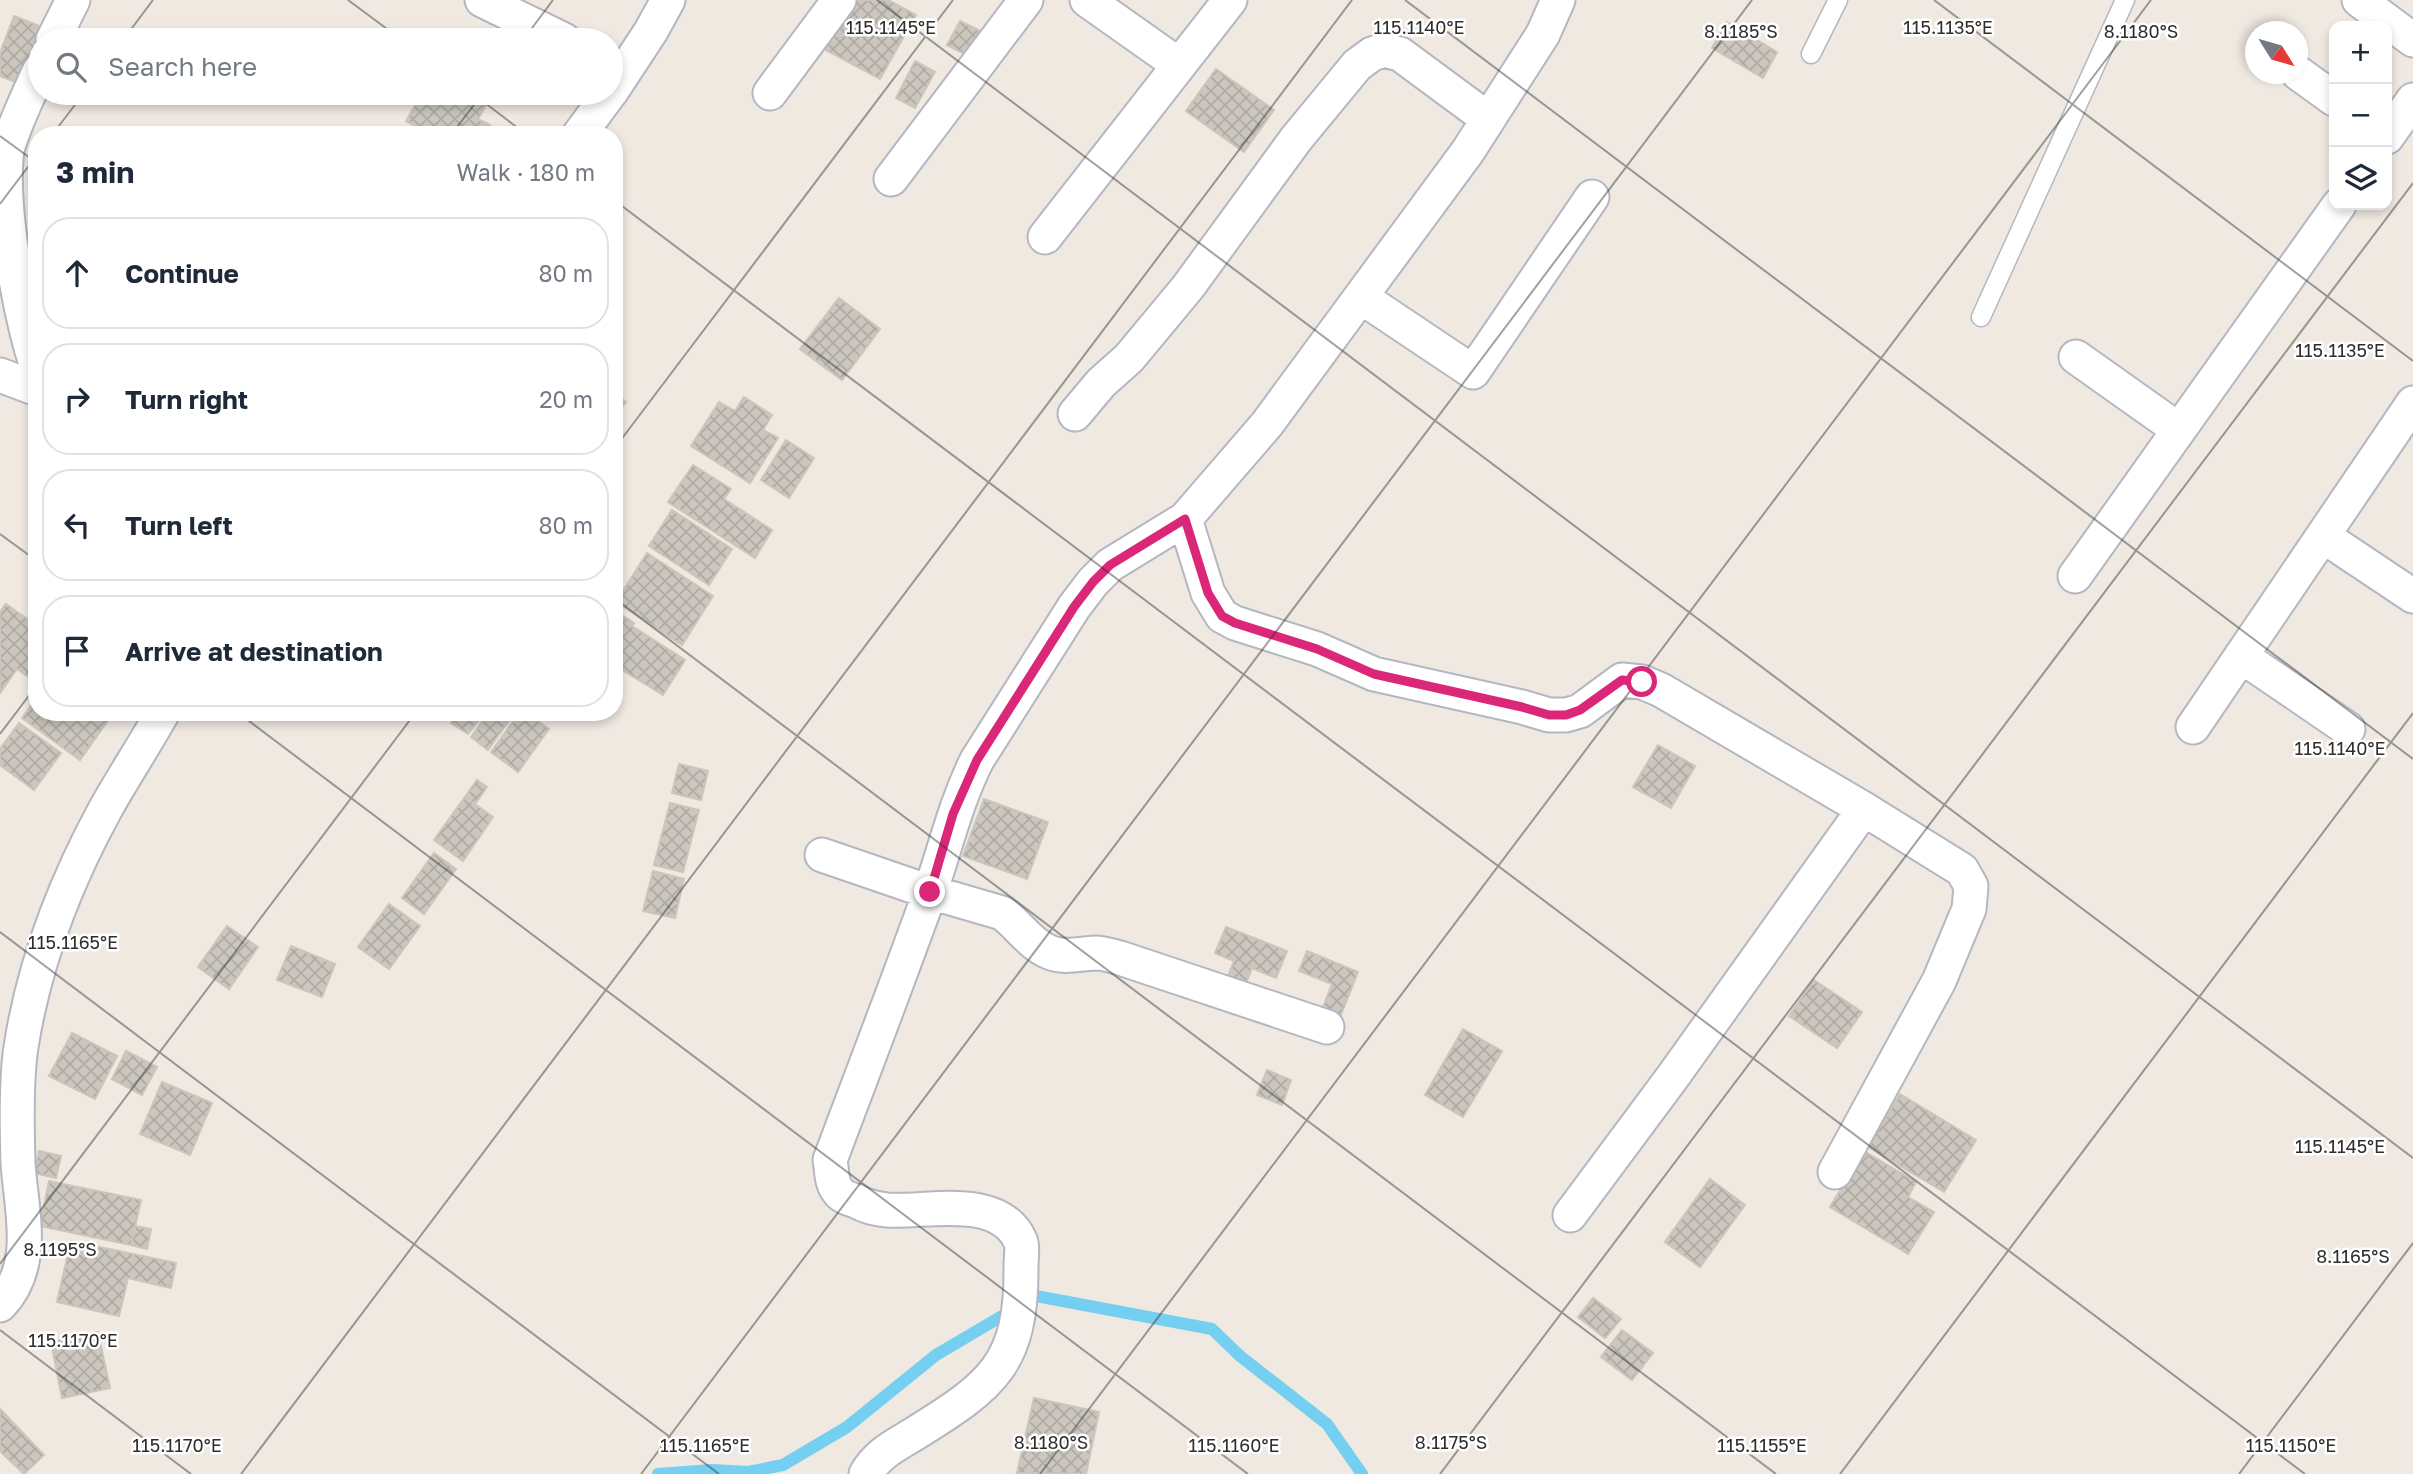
<!DOCTYPE html>
<meta charset="utf-8">
<style>
:root{--surface:#fff;--page:#f6f6f7;--text:#1f2937;--muted:#747a83;--line:#e0e1e3}
body{margin:0;font-family:"Golos Text",sans-serif;background:var(--page);color:var(--text)}
.controls{position:absolute;right:21px;top:21px;display:grid;overflow:hidden;border-radius:14px;box-shadow:0 4px 10px #0003}
.controls button{width:63px;height:63px;display:grid;place-items:center;padding:0;border:0;border-bottom:2px solid var(--line);background:var(--surface);color:var(--text);font:35px sans-serif}
.compass{position:absolute;left:2245px;top:21px;width:63px;height:63px;border-radius:50%;background:var(--surface);box-shadow:0 4px 10px #0003;rotate:127deg}
.stop{position:absolute;width:21px;height:21px;margin:-16px;border:5px solid #db2777;border-radius:50%;background:#fff}
.stop.end{background:#db2777;border-color:#fff;box-shadow:0 2px 7px #0008}
.list{margin:0;padding:0;list-style:none}
h2{display:flex;justify-content:space-between;align-items:center;height:91px;margin:0;padding:0 28px;font-size:30px}
h2 small{font-size:23px;font-weight:400;color:var(--muted)}
.list li{display:grid;grid-template-columns:46px 1fr auto;gap:21px;align-items:center;box-sizing:border-box;height:112px;margin:0 14px 14px;padding:0 14px;border:2px solid var(--line);border-radius:28px}
.list b{display:block;font-size:26px;white-space:nowrap}
.list em{font-size:23px;font-style:normal;color:var(--muted)}
.icon{flex:none;width:38px;height:38px;fill:none;stroke:currentColor;stroke-width:2;stroke-linecap:round;stroke-linejoin:round}
.map{position:relative;flex:none;width:2413px;height:1474px;overflow:hidden}
.search{position:absolute;background:var(--surface);box-shadow:0 4px 10px #0003;left:28px;top:28px;width:595px;height:77px;display:flex;align-items:center;gap:18px;box-sizing:border-box;padding:0 24px;border-radius:38px;color:var(--muted);font-size:26px}
.panel{position:absolute;background:var(--surface);box-shadow:0 4px 10px #0003;left:28px;top:126px;width:595px;height:595px;border-radius:28px}
.map>svg:first-child{display:block}
.lines{fill:none;stroke-linecap:round;stroke-linejoin:round}
.stream{stroke:#75cff0;stroke-width:12}
.building{fill:url(#building-cross-hatch);stroke:#cbc5ba;stroke-width:2}
.service-casing{stroke:#b4b7c1;stroke-width:21}
.minor-casing{stroke:#b4b7c1;stroke-width:37}
.service{stroke:#fff;stroke-width:18}
.minor{stroke:#fff;stroke-width:33}
.route{stroke:#db2777;stroke-width:9}
.ticks{fill:none;stroke:#2e2e2e;stroke-width:2;stroke-opacity:0.45}
.ticks-label{font-size:18px;text-anchor:middle;fill:#2e2e2e;stroke:#fff;stroke-width:5;stroke-linejoin:round;paint-order:stroke}
</style>
<div class="map">
<svg width="2413" height="1474" viewBox="0 0 2413 1474">
<defs>
<pattern id="building-cross-hatch" width="8" height="8" patternUnits="userSpaceOnUse" patternTransform="scale(1.75)"><rect width="8" height="8" fill="#cbc7bf"/><path d="M0 0l8 8M0 8l8-8" fill="none" stroke="#afaba4"/></pattern>
</defs>
<rect width="100%" height="100%" fill="#efe9e1"/>
<g class="lines">
<path class="stream" d="M658,1474L711,1470L748,1472L783,1465L847,1427L936,1355L1036,1296L1212,1329L1240,1356L1327,1424L1362,1474"/>
</g>
<path class="building" d="M850,0H888L916,15L880,79L824,49Z
M14,16L42,27L20,84L0,76V53Z
M960,21L986,34L972,58L947,45Z
M1727,22L1777,52L1763,78L1712,48Z
M915,61L935,72L915,108L896,98Z
M1216,69L1274,110L1244,152L1186,111Z
M422,93H472L488,102L478,119L490,125L484,135H410L415,126L406,121Z
M839,298L880,329L842,380L800,349Z
M614,393L626,402L614,417Z
M744,397L772,415L763,430L778,438L750,483L691,446L719,402L735,411Z
M786,440L814,458L789,498L761,480Z
M693,465L731,489L724,499L772,530L755,558L668,502Z
M672,510L732,549L709,585L649,546Z
M647,553L713,596L682,645L616,602Z
M6,604L37,626V678L34,681L17,669L0,693V612Z
M614,610L634,623L632,626L685,660L663,695L614,665Z
M37,697V712H100L109,719L80,760L22,718Z
M459,712H469L479,720L468,734L451,723Z
M489,712H515L488,750L471,737Z
M520,712H525L549,729L518,772L491,752Z
M19,723L61,753L34,790L0,765V749Z
M1658,745L1695,766L1671,808L1633,787Z
M679,764L708,771L701,800L672,793Z
M477,780L487,787L475,804L465,797Z
M465,797L493,817L463,861L434,840Z
M984,799L1048,822L1027,879L963,856Z
M670,803L699,810L683,872L654,865Z
M434,853L456,869L424,914L402,898Z
M653,871L684,879L675,918L643,911Z
M389,904L420,926L389,969L358,947Z
M227,926L258,947L229,989L198,967Z
M1226,927L1287,951L1276,978L1252,968L1242,994L1224,986L1234,961L1215,953Z
M291,946L335,964L322,997L277,980Z
M1307,951L1358,972L1340,1017L1322,1010L1332,984L1299,971Z
M1814,980L1862,1012L1837,1048L1789,1016Z
M1463,1029L1502,1051L1463,1117L1425,1095Z
M72,1033L117,1056L95,1099L49,1076Z
M126,1051L157,1067L142,1095L112,1079Z
M1267,1070L1291,1080L1282,1105L1257,1095Z
M162,1082L212,1103L190,1155L140,1134Z
M1900,1094L1976,1140L1944,1192L1868,1147Z
M39,1151L61,1156L56,1178L34,1173Z
M1864,1151L1916,1182L1908,1197L1934,1212L1908,1254L1830,1207Z
M1710,1179L1745,1205L1700,1267L1665,1242Z
M49,1181L141,1200L131,1245L40,1226Z
M135,1226L151,1229L147,1249L131,1245Z
M71,1241L176,1263L171,1288L128,1278L119,1316L57,1302Z
M1593,1298L1621,1319L1605,1338L1578,1317Z
M1622,1330L1653,1353L1632,1380L1601,1357Z
M98,1332L110,1388L62,1398L51,1342Z
M1034,1398L1099,1412L1086,1474L1017,1473Z
M0,1409L44,1455L24,1474L0,1451Z"/>
<g class="lines">
<defs>
<path id="service" d="M1811,54L1838,0
M1981,317L2125,0"/>
<path id="minor" d="M482,0L564,40
M1087,0L1179,65
M2359,0L2413,40
M53,40L73,0
M2298,73L2334,99
M611,92L651,31L668,0
M770,93L839,0
M579,135L610,93
M2387,137L2413,100
M891,179L1026,0
M1045,237L1230,0
M1361,297L1473,372L1592,197
M2076,357L2179,430
M37,367C19,313 0,204 7,150C15,122 28,96 40,70
M0,375L37,389
M1075,414L1101,383L1129,358L1188,287L1296,139L1357,65L1372,54L1384,50L1400,54L1488,119
M1185,519L1208,593L1222,616L1235,623L1317,649L1374,674L1522,707L1549,715H1566L1580,711L1622,680L1642,682L1661,690L1864,809L1962,870L1971,886L1969,909L1939,981L1835,1172
M2323,536L2413,596
M2075,576L2339,205
M2241,656L2348,729
M2193,727L2413,403
M822,855L930,892L1002,913C1018,924 1030,944 1049,952C1065,959 1082,953 1098,953C1106,954 1113,956 1120,958L1327,1027
M1570,1215L1674,1075L1864,809
M0,1305C38,1265 21,1211 18,1163C17,1130 16,1079 21,1047C34,964 66,881 106,808C124,776 145,744 163,712
M866,1474C877,1454 896,1445 914,1434C993,1385 1022,1364 1021,1266C1021,1259 1023,1246 1020,1240C998,1193 926,1213 887,1210C877,1209 865,1206 856,1201C850,1199 842,1197 838,1191C831,1183 832,1170 830,1160C863,1072 897,984 929,895C945,850 955,804 977,760L1074,607L1093,582L1110,565L1185,519L1267,424L1468,151L1543,34L1558,0"/>
</defs>
<use href="#service" class="service-casing"/>
<use href="#minor" class="minor-casing"/>
<use href="#service" class="service"/>
<use href="#minor" class="minor"/>
</g>
<g class="lines">
<path class="route" d="M930,892L953,814L977,760L1074,607L1093,582L1110,565L1185,519L1208,593L1222,616L1235,623L1317,649L1374,674L1522,707L1549,715H1566L1580,710L1622,680L1642,682"/>
</g>
<path class="ticks" d="M348,0L402,40M877,0L2413,1158M1405,0L2413,759M1934,0L2413,361M123,40L153,0M523,40L553,0M472,93L527,135M52,135L84,93M451,135L483,93M0,136L37,163M614,200L2305,1474M0,204L37,155M614,449L953,0M0,534L37,561M614,598L1776,1474M237,712L1248,1474M0,734L37,685M0,932L719,1474M0,1264L416,712M0,1330L191,1474M241,1474L1352,0M641,1474L1752,0M1040,1474L2151,0M1440,1474L2413,183M1840,1474L2413,713M2239,1474L2413,1243"/>
<g class="ticks-label">
<text x="891" y="34">115.1145°E</text>
<text x="1419" y="34">115.1140°E</text>
<text x="1948" y="34">115.1135°E</text>
<text x="1741" y="38">8.1185°S</text>
<text x="2141" y="38">8.1180°S</text>
<text x="2340" y="357">115.1135°E</text>
<text x="2340" y="755">115.1140°E</text>
<text x="73" y="949">115.1165°E</text>
<text x="2340" y="1153">115.1145°E</text>
<text x="60" y="1256">8.1195°S</text>
<text x="2353" y="1263">8.1165°S</text>
<text x="73" y="1347">115.1170°E</text>
<text x="1051" y="1449">8.1180°S</text>
<text x="1451" y="1449">8.1175°S</text>
<text x="177" y="1452">115.1170°E</text>
<text x="705" y="1452">115.1165°E</text>
<text x="1234" y="1452">115.1160°E</text>
<text x="1762" y="1452">115.1155°E</text>
<text x="2291" y="1452">115.1150°E</text>
</g>
</svg>
<div class="controls">
<button>+</button>
<button>−</button>
<button><svg class="icon" aria-label="layers" viewBox="0 0 24 24"><path d="M12 4l9 5-9 5-9-5zM3 14l9 5 9-5"/></svg></button>
</div>
<svg class="compass" viewBox="-18 -18 36 36"><path d="M0-13l5 13h-10z" fill="#e53935"/><path d="M0 13l5-13h-10z" fill="#747a83"/></svg>
<div class="stop" style="left:1642px;top:682px"></div>
<div class="stop end" style="left:930px;top:892px"></div>
<div class="search"><svg class="icon" aria-label="search" viewBox="0 0 24 24"><circle cx="10" cy="10" r="6"/><path d="M15 15l6 6"/></svg>Search here</div>
<section class="panel">
<h2>3 min<small>Walk · 180 m</small></h2>
<ul class="list">
<li><svg class="icon" aria-label="ahead" viewBox="0 0 24 24"><path d="M12 20V5M6 11l6-6 6 6"/></svg><div><b>Continue</b></div><em>80 m</em></li>
<li><svg class="icon" aria-label="right" viewBox="0 0 24 24"><path d="M7 20v-9h11M14 6l5 5-5 5"/></svg><div><b>Turn right</b></div><em>20 m</em></li>
<li><svg class="icon" aria-label="left" viewBox="0 0 24 24"><path d="M17 20v-9H6M10 6l-5 5 5 5"/></svg><div><b>Turn left</b></div><em>80 m</em></li>
<li><svg class="icon" aria-label="arrive" viewBox="0 0 24 24"><path d="M6 21V4h12l-3 4 3 4H6"/></svg><div><b>Arrive at destination</b></div></li>
</ul>
</section>
</div>
